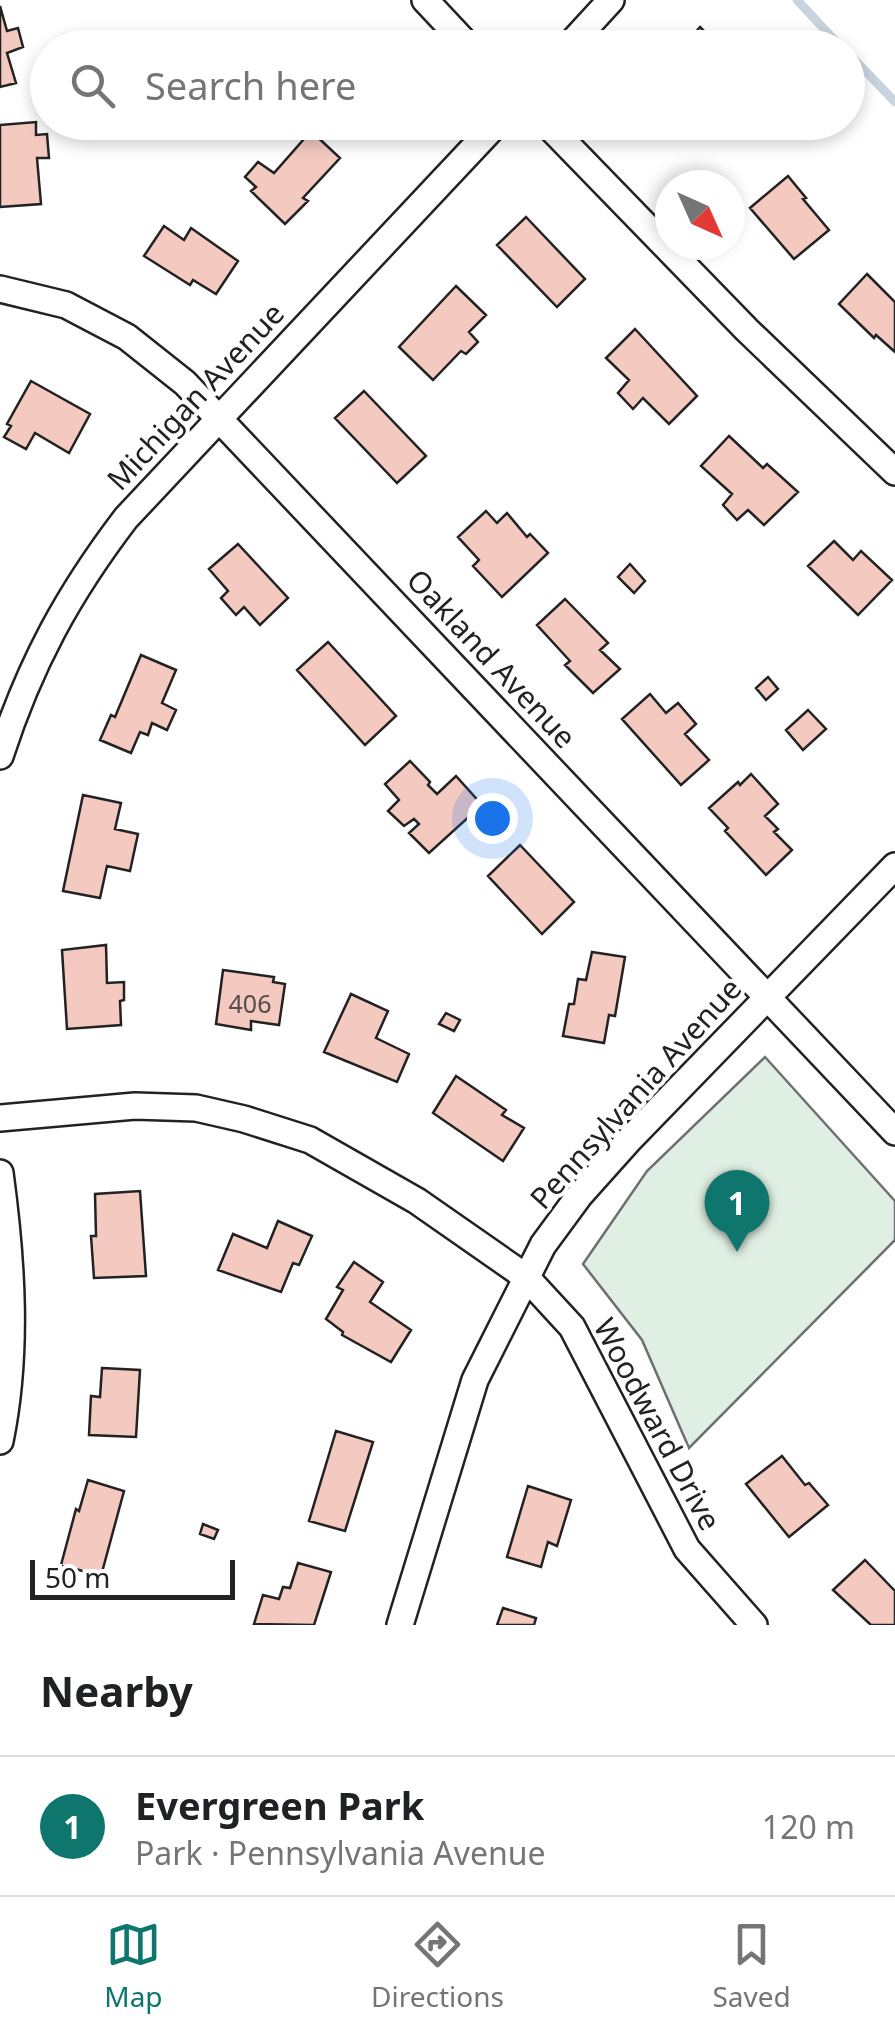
<!DOCTYPE html>
<meta charset="utf-8">
<style>
:root{--surface:#fff;--page:#f6f6f6;--text:#202124;--muted:#757577;--line:#e0e0e0;--accent:#0f766e}
body{margin:0;font-family:"Noto Sans",sans-serif;background:var(--page);color:var(--text)}
.compass{position:absolute;left:655px;top:170px;width:90px;height:90px;border-radius:50%;background:var(--surface);box-shadow:0 5px 15px #0003;rotate:135deg}
.scale{position:absolute;left:30px;bottom:25px;width:205px;box-sizing:border-box;padding-left:10px;border:5px solid #222;border-top:0;font-size:28px;line-height:35px;white-space:nowrap;color:#222;-webkit-text-stroke:8px #fff;paint-order:stroke}
.you{position:absolute;left:492px;top:818px;width:35px;height:35px;margin:-25px;border:8px solid #fff;border-radius:50%;background:#1a73e8;box-shadow:0 0 0 15px #1a73e833}
.badge{display:grid;place-items:center;width:65px;height:65px;border-radius:50%;background:var(--accent);color:#fff;font-size:32px;font-weight:700}
.pin{position:absolute;translate:-50% -82px;filter:drop-shadow(0 2px 5px #0008)}
.pin::after{content:'';position:absolute;top:52px;width:35px;height:30px;background:inherit;clip-path:polygon(0 0,100% 0,50% 100%)}
.list{margin:0;padding:0;list-style:none}
h2{display:flex;justify-content:space-between;align-items:center;height:130px;margin:0;padding:0 40px;font-size:42px}
h2 small{font-size:32px;font-weight:400;color:var(--muted)}
.list li{display:grid;grid-template-columns:65px 1fr auto;gap:30px;align-items:center;box-sizing:border-box;height:140px;padding:0 40px;border-top:2px solid var(--line)}
.list b{display:block;font-size:38px;white-space:nowrap}
.list p{margin:0;font-size:32px;white-space:nowrap;color:var(--muted)}
.list em{font-size:32px;font-style:normal;color:var(--muted)}
.icon{flex:none;width:55px;height:55px;fill:none;stroke:currentColor;stroke-width:2;stroke-linecap:round;stroke-linejoin:round}
.map{position:relative;flex:none;width:895px;height:1625px;overflow:hidden}
.search{position:absolute;background:var(--surface);box-shadow:0 5px 15px #0003;left:30px;right:30px;top:30px;height:110px;display:flex;align-items:center;gap:25px;box-sizing:border-box;padding:0 35px;border-radius:55px;color:var(--muted);font-size:38px}
.sheet{height:270px;background:var(--surface)}
nav{display:flex;justify-content:space-around;align-items:center;box-sizing:border-box;height:140px;border-top:2px solid var(--line);background:var(--surface);font-size:28px;color:var(--muted)}
nav a{display:grid;justify-items:center;gap:5px}
nav .on{color:var(--accent)}
.map>svg:first-child{display:block}
.green{fill:#e0efe3;stroke:#6f6f6f;stroke-width:2.5}
.lines{fill:none;stroke-linecap:round;stroke-linejoin:round}
.stream{stroke:#c7d3dd;stroke-width:9}
.building{fill:#f3c9c0;stroke:#222;stroke-width:2.5}
.street-casing{stroke:#222;stroke-width:30}
.street{stroke:#fff;stroke-width:25}
.labels{text-anchor:middle;dominant-baseline:central;stroke-width:8;stroke-linejoin:round;paint-order:stroke}
.number-label{font-size:25px;fill:#564c4a}
.street-label{font-size:30px;fill:#222;stroke:#fff}
</style>
<div class="map">
<svg width="895" height="1625" viewBox="0 0 895 1625">
<rect width="100%" height="100%" fill="#fff"/>
<path class="green" d="M765,1057L895,1201V1240L689,1448L642,1340L583,1264L647,1171Z"/>
<g class="lines">
<path class="stream" d="M797,0L842,48
M848,53L895,102"/>
</g>
<path class="building" d="M0,6L7,31L18,28L23,47L7,53L16,83L0,87Z
M700,27L721,48H682Z
M36,122V135L47,134L49,158H37L41,204L0,207V125Z
M311,131L340,158L303,198L308,201L285,224L251,191L256,187L245,177L258,162L274,173Z
M788,176L806,198L803,199L829,230L794,259L750,208Z
M526,217L585,279L557,307L497,245Z
M164,226L184,240L191,228L238,261L216,294L193,280L190,285L144,256Z
M867,274L895,302V352L876,335L874,338L839,304Z
M456,286L486,315L469,332L478,342L466,354L461,351L433,380L399,347Z
M635,329L697,396L669,424L643,398L633,409L618,393L629,380L606,358Z
M31,381L90,414L69,453L35,433L26,449L4,437L11,426L7,424Z
M364,391L426,456L397,483L335,418Z
M729,436L763,468L767,464L798,492L764,525L748,510L737,520L723,505L732,494L701,466Z
M486,511L497,523L507,513L527,537L530,534L548,553L502,597L473,566L479,560L458,537Z
M834,541L853,560L861,551L892,580L858,615L808,566Z
M238,544L288,598L260,625L244,607L236,615L221,598L228,591L209,569Z
M630,564L645,581L634,593L618,577Z
M565,599L608,643L600,650L620,669L593,693L565,665L570,661L537,625Z
M328,642L396,716L365,745L297,670Z
M141,655L176,670L162,703L176,710L167,730L152,723L148,735L140,732L131,753L100,740L111,715L115,717Z
M768,677L778,689L766,700L756,688Z
M650,694L666,713L678,703L696,724L685,734L709,760L681,785L622,719Z
M808,710L826,729L803,750L786,730Z
M410,761L430,782L428,785L437,794L456,776L482,805L429,853L409,833L419,824L414,819L404,826L388,811L399,800L385,784Z
M751,774L778,804L765,816L778,829L774,832L792,850L766,875L725,831L728,828L709,808L738,782L740,785Z
M83,795L121,803L115,829L138,834L130,871L107,866L100,898L63,891Z
M520,845L574,902L542,934L488,876Z
M106,945L107,983L124,982V1000L120,1001L121,1025L67,1029L62,950Z
M592,952L625,957L615,1016L609,1015L604,1043L563,1036L569,1004H574L578,979L586,980Z
M223,970L274,977L273,982L285,984L279,1025L251,1021V1030L216,1024Z
M351,994L388,1011L376,1038L409,1054L397,1082L324,1052Z
M446,1013L460,1020L454,1031L439,1024Z
M456,1076L506,1110L502,1115L524,1128L503,1161L433,1113Z
M140,1191L146,1276L94,1278L91,1236H96L95,1194Z
M278,1221L312,1236L299,1265L293,1263L281,1292L218,1270L233,1234L267,1248Z
M354,1262L383,1282L370,1302L411,1330L391,1362L342,1335L343,1332L326,1319L343,1290L337,1287Z
M102,1368L140,1370L136,1437L89,1435L91,1396L100,1397Z
M336,1431L373,1442L345,1531L309,1521Z
M782,1456L805,1485L809,1483L828,1505L789,1537L746,1484Z
M88,1480L124,1491L101,1576L61,1565L76,1509L79,1511Z
M528,1486L571,1500L557,1546L548,1542L541,1567L507,1557Z
M203,1524L218,1530L214,1539L200,1534Z
M865,1560L895,1591V1625H871L833,1590Z
M298,1563L331,1572L314,1625L254,1624L263,1595L279,1599L283,1587L290,1588Z
M503,1608L536,1618L534,1625H497Z"/>
<g class="lines">
<defs>
<path id="street" d="M425,0L470,48
M567,48L611,0
M545,122L747,330L895,472
M0,289L66,305L127,337L185,383L895,1132
M0,756C30,664 68,594 126,518L498,122
M0,1118L135,1106L196,1108L244,1119L310,1140L417,1201L526,1277L572,1327L687,1549L754,1625
M0,1173C12,1261 18,1353 0,1441
M400,1625L475,1380L543,1245L579,1196L630,1139L895,866"/>
</defs>
<use href="#street" class="street-casing"/>
<use href="#street" class="street"/>
</g>
<g class="labels">
<g class="number-label">
<text x="250" y="1003">406</text>
</g>
<g class="street-label">
<text transform="translate(195 396) rotate(-47)">Michigan Avenue</text>
<text transform="translate(492 658) rotate(47)">Oakland Avenue</text>
<text transform="translate(635 1093) rotate(-48)">Pennsylvania Avenue</text>
<text transform="translate(658 1424) rotate(62)">Woodward Drive</text>
</g>
</g>
</svg>
<svg class="compass" viewBox="-18 -18 36 36"><path d="M0-13l5 13h-10z" fill="#e53935"/><path d="M0 13l5-13h-10z" fill="#757577"/></svg>
<div class="scale">50 m</div>
<div class="you"></div>
<div class="pin badge" style="left:737px;top:1252px">1</div>
<div class="search"><svg class="icon" aria-label="search" viewBox="0 0 24 24"><circle cx="10" cy="10" r="6"/><path d="M15 15l6 6"/></svg>Search here</div>
</div>
<section class="sheet">
<h2>Nearby<small></small></h2>
<ul class="list">
<li><span class="badge">1</span><div><b>Evergreen Park</b><p>Park · Pennsylvania Avenue</p></div><em>120 m</em></li>
</ul>
</section>
<nav>
<a class="on"><svg class="icon" aria-label="map" viewBox="0 0 24 24"><path d="M3 6l6-2 6 2 6-2v14l-6 2-6-2-6 2zM9 4v14M15 6v14"/></svg>Map</a>
<a><svg class="icon" aria-label="directions" viewBox="0 0 24 24"><path d="M12 3l9 9-9 9-9-9zM9 14v-3h6M13 9l2 2-2 2"/></svg>Directions</a>
<a><svg class="icon" aria-label="saved" viewBox="0 0 24 24"><path d="M7 4h10v16l-5-4-5 4z"/></svg>Saved</a>
</nav>
